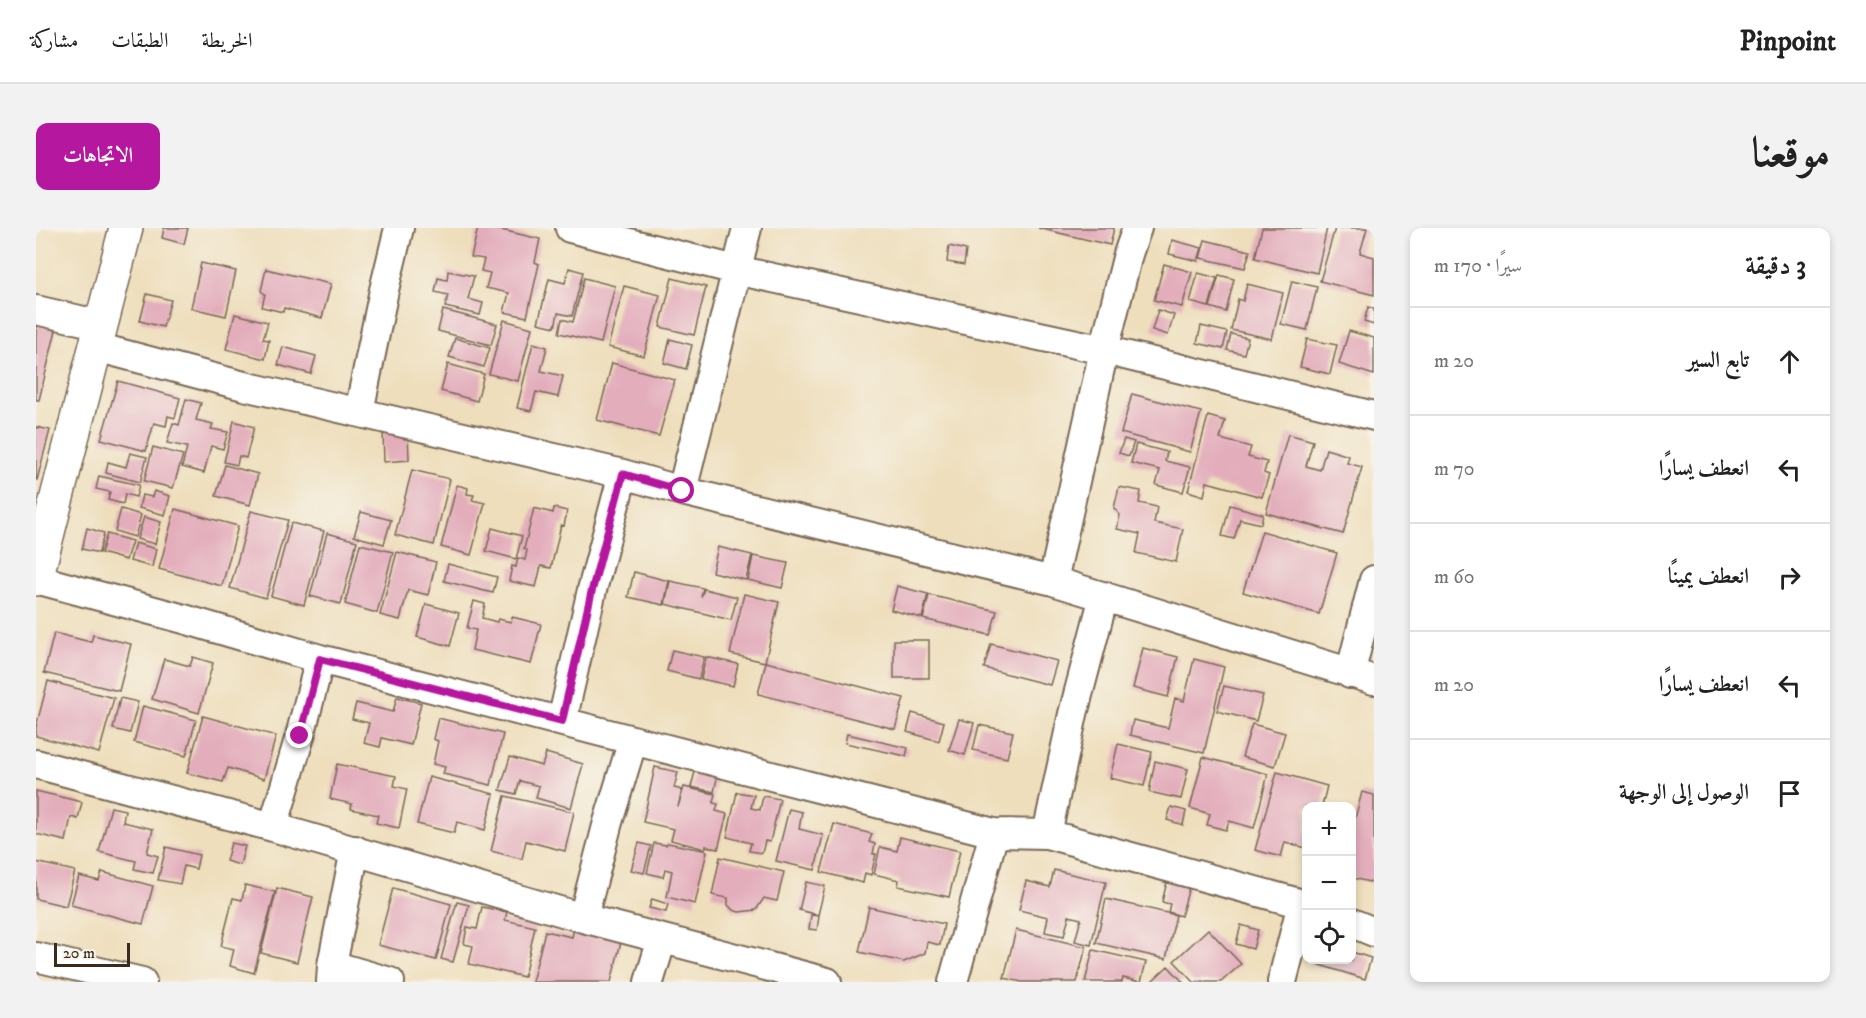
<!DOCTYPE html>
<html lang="ar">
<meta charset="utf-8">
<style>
:root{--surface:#fff;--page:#f2f2f2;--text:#222;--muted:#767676;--line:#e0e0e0;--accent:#b5179e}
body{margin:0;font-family:"IM FELL DW Pica",Amiri,serif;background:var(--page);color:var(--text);direction:rtl}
.controls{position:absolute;right:18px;bottom:18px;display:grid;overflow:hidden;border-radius:12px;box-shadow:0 3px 9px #0003}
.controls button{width:54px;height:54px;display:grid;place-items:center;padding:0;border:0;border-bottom:2px solid var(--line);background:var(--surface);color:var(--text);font:30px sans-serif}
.scale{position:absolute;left:18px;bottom:15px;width:76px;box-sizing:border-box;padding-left:6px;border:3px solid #3b2a1e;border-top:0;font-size:16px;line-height:21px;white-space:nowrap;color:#3b2a1e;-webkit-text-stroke:4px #f7f3e8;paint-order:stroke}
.stop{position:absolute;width:18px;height:18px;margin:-14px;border:4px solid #b5179e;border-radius:50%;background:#fff}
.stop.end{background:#b5179e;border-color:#fff;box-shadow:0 2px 6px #0008}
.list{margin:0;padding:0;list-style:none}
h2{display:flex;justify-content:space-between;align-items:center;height:78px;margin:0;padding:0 24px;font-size:26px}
h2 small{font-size:20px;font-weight:400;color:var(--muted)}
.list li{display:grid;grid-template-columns:39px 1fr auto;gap:18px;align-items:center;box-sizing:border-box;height:108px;padding:0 24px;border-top:2px solid var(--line)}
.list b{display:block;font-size:22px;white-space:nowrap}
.list em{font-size:20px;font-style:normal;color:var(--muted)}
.icon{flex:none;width:33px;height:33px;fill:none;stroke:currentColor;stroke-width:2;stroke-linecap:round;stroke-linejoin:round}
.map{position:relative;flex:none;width:1338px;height:754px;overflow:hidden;direction:ltr;border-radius:12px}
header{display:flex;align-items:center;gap:36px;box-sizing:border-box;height:84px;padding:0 30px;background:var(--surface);border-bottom:2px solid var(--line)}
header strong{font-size:28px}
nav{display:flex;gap:33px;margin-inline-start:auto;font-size:21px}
.intro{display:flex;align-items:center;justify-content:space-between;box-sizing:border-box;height:144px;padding:0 36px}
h1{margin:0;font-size:42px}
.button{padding:15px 27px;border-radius:12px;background:var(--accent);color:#fff;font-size:21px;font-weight:700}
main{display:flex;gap:36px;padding:0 36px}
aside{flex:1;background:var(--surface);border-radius:12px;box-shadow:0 3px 9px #0003}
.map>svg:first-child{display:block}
.building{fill:#e3adbc}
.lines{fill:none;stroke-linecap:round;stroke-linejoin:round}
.minor-casing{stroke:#7a6955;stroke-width:32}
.tertiary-casing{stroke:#7a6955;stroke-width:36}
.minor{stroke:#fff;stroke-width:28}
.tertiary{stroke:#fff;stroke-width:33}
.route{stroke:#b5179e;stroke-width:8}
</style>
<header>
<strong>Pinpoint</strong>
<nav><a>الخريطة</a><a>الطبقات</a><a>مشاركة</a></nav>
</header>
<div class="intro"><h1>موقعنا</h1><a class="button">الاتجاهات</a></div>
<main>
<aside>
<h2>3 دقيقة<small>سيرًا · 170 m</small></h2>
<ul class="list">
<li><svg class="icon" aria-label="ahead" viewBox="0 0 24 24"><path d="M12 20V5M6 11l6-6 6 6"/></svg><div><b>تابع السير</b></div><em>20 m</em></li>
<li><svg class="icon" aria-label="left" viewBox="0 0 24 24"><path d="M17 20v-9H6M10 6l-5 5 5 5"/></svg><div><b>انعطف يسارًا</b></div><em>70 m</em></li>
<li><svg class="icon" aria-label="right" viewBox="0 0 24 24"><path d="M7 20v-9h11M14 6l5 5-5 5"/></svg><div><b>انعطف يمينًا</b></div><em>60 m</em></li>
<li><svg class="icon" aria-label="left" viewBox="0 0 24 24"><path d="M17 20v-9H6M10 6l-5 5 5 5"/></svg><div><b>انعطف يسارًا</b></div><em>20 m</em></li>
<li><svg class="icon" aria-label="arrive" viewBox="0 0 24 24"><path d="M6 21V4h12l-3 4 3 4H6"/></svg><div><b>الوصول إلى الوجهة</b></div></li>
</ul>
</aside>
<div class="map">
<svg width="1338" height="754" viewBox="0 0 1338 754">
<rect width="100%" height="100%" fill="#f7f3e8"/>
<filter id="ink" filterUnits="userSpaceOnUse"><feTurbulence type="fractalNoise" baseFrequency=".0167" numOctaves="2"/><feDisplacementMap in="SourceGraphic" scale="12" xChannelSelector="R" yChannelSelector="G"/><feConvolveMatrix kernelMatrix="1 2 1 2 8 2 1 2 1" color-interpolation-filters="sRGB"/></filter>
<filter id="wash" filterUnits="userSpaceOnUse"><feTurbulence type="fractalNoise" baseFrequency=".008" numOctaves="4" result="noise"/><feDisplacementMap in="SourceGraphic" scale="24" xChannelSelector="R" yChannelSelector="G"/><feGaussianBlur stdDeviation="1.35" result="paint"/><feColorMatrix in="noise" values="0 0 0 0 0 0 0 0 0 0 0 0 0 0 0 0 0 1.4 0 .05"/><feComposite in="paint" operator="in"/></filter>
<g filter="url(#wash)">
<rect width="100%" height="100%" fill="#eedebc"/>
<g id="blocks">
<path class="building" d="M128,0H152L148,16L126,10Z
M442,0H457L504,11L499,34L503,36L491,89L468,84L473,65L450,60L454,45L445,43L448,31L435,29Z
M1002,0H1078L1074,17Z
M1226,0H1291L1281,45L1219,30Z
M1299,0H1331L1324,25L1338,29V67L1284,53Z
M1136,12L1166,20L1162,33L1133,26Z
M1169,12L1214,23L1209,40L1164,30Z
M913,18L930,22L928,37L911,34Z
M165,35L200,43L190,88L155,80Z
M1128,36L1156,44L1146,79L1118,72Z
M533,40L547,44L536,88L522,85L519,99L502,95L513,51L529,55Z
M230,41L295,56L286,90L248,80L247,84L226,79L229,66L225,63Z
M412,43L438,48L432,71L447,75L444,87L409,79L412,67L399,64L402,50L411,52Z
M1162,45L1181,50L1173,79L1154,74Z
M1183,47L1198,51L1190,84L1174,79Z
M548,50L579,58L565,115L523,105L526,91L537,94Z
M636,50L670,59L658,107L624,99Z
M1256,53L1281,59L1271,102L1245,96Z
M1211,56L1247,65L1236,111L1195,102L1202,71L1207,73Z
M588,58L624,67L608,128L572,119Z
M111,66L135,72L127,99L104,93Z
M1332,79L1338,81V97L1328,94Z
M407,82L461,96L455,117L402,103Z
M1122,82L1138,87L1132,107L1116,102Z
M199,86L232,94L227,111L233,112L229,131L190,121Z
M468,92L496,100L482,153L453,146Z
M0,97L20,102L3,172H0Z
M1165,98L1191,104L1187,121L1161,115Z
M1313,103L1338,110V147L1303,136Z
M1195,106L1212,110L1208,126L1191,122Z
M419,110L454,120L448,139L413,129Z
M634,111L656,117L650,141L628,135Z
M1271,111L1301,117L1294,146L1264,139Z
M497,115L511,119L505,143L527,148L522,169L500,164L495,183L481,180Z
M247,119L280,128L275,146L242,137Z
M576,135L639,152L623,208L561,192Z
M412,136L448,146L441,173L405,163Z
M82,153L144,170L139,190L132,188L130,198L118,195L110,223L65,211Z
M1096,166L1165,184L1154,224L1085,205Z
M150,171L165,175L160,192L177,196L175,201L192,204L187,221L175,218L168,245L146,239L151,219L131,215L137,195L143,197Z
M1172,188L1189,193L1184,211L1215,219L1212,229L1231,234L1228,245L1233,247L1226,269L1171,254L1168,268L1152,263Z
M198,193L218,199L210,230L203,228L201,237L188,234Z
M0,199L14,202L1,252H0Z
M372,202L373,232L348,234L347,203Z
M1252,206L1277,213L1270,238L1284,242L1290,221L1313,228L1311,235L1326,239L1307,306L1230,285Z
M1088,211L1098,214L1093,228L1083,225Z
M1100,216L1131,224L1129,233L1154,239L1147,264L1120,257L1124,242L1095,235Z
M117,219L147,227L137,260L108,253Z
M94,225L111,229L104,254L70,245L72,234L90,239Z
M189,237L222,246L214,277L180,268Z
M376,242L414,251L398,317L359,307Z
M63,248L103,257L100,269L89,266L87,276L72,272L74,264L60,261Z
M421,257L432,260L431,266L438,267L436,272L449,275L435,327L405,319Z
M1083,259L1105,263L1103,275L1121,279L1118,295L1147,301L1140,334L1100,325L1104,306L1081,301L1084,287L1078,280Z
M118,263L134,268L129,287L103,280L106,267L116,269Z
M1194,277L1227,286L1225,296L1204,291L1198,311L1186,308Z
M498,280L517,285L518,280L531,283L528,298L525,297L515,340L505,338L500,359L473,353L476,338L480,339L482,330L489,332L491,322L488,321Z
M85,281L105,287L99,309L79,303Z
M139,281L202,298L186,358L123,341Z
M215,283L252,292L230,370L194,360Z
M325,284L355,292L348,316L318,308Z
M108,289L125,294L119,316L101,311Z
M255,295L288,303L268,377L235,368Z
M51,300L68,305L63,325L46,321Z
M456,300L486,308L480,331L450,323Z
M1226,303L1301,325L1283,386L1207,364Z
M291,305L321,313L305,376L274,368Z
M71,306L96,313L90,332L65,325Z
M99,315L120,321L116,339L94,333Z
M324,316L357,324L341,385L309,376Z
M682,319L716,327L710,352L676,344Z
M361,324L400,334L392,367L372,362L364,392L344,387Z
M717,328L752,335L746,360L712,352Z
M412,336L461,349L457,365L408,353Z
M598,344L633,353L628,377L592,369Z
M634,353L667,360L665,369L668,361L701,369L695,392L629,376Z
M861,358L892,366L886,390L855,382Z
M708,366L743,374L729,434L694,426Z
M893,367L961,383L954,407L887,391Z
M438,373L449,376L446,390L461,394L462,391L475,394L476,389L505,396L495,436L436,422L440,402L431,400Z
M390,376L423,385L414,418L381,409Z
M18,405L55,414L57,407L95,416L83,463L8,445Z
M858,412H893V450H858Z
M955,416L1021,433L1014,457L948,440Z
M1107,420L1142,429L1132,469L1097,460Z
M636,422L668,429L663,451L631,443Z
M157,429L177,435L163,485L116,471L128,431L154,438Z
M670,429L702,436L697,458L665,451Z
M1158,431L1188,439L1168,525L1094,507L1097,492L1132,500L1139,470L1148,473Z
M730,434L868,470L859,501L722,466Z
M12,453L78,470L63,525L0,508V499Z
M1188,458L1227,467L1220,493L1181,483Z
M361,469L385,475L375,517L346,510L344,519L328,515L333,495L316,491L320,475L357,484Z
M84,470L102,474L94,505L77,501Z
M107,478L160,492L150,528L98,514Z
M876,485L908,494L903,513L871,504Z
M167,488L240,508L228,551L192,540L187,554L151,545Z
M402,490L467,506L455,557L407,546L409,539L397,536L402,513L397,511Z
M923,491L938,495L929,527L913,522Z
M1216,496L1249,505L1239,538L1206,529Z
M943,497L977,504L971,530L937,522Z
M811,506L872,520L870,528L809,515Z
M1082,516L1116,524L1108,558L1074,550Z
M510,525L547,536L535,580L500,570L503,558L484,553L480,566L464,562L474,529L506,538Z
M1167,529L1232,546L1218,600L1193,593L1190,602L1171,597L1174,586L1154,580Z
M1119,533L1152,541L1145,571L1113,564Z
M301,536L360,548L358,558L371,561L363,600L340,595L342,587L315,581L316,576L294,571Z
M619,539L642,544L638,560L646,562L642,579L648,559L679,566L677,575L682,576L680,583L691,586L682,621L670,618L669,621L635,612L638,601L607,594Z
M660,540L682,546L678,564L655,559Z
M1241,544L1291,558L1286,578H1270V620L1249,614L1245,629L1219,622Z
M393,549L458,566L449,602L421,594L418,605L381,596Z
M0,563L46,574L42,591L35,589L30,613L0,606Z
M701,564L718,567L715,580L724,582L727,568L744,571L734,614L729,613L726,625L713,623L715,615L691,609Z
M1326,564L1338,567V655L1316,650V602Z
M469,568L538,584L529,623L490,613L486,631L455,623Z
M75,579L89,582L87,594L117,601L111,625L122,628L117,645L98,641L100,633L63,624Z
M1135,579L1150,583L1147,597L1131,592Z
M753,581L766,584L763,601L787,607L779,642L740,633Z
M798,596L836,606L833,614L839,616L837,626H840L835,647L829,645L827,655L785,644Z
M864,609L924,623L913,669L862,658L863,652L838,646L844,619L861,623Z
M195,615L209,618L204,637L190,633Z
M603,615L615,618L608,645L595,642Z
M618,615L630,617L632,615L671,623L659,676L631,669L636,643L629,641L627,649L611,645Z
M130,619L163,627L160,641L148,638L144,656L122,652Z
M684,629L748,644L741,673L728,670L720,682L703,684L697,682L692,677V670L676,667Z
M0,634L39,643L30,678L0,671Z
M1018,642L1070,654L1055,717L1039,713L1045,691L1033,688L1028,708L1009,704L1012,689L983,682L990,653L1014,659Z
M66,644L117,658L107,696L35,677L43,648L63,653Z
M1132,650L1154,656L1145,688L1132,684L1134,676L1126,674Z
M770,654L789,658L782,687L763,682Z
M209,657L239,664L218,745L194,738L198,721L185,718L197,670L206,672Z
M241,660L277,669L261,734L225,725Z
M357,660L415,676L400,732L342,717Z
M616,671L632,676L630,684L613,680Z
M1070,671L1140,687L1130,731L1060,715Z
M421,674L433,677L417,734L405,731Z
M446,679L471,684L469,692L499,699L488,749L433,736L437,718L428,716L431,699L441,701Z
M833,679L908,696L904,717L891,714L889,725L868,734L823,724Z
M775,687L783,688L781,702L773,701Z
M539,695L587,706L575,754H496L509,703L536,709Z
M1205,697L1222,702L1217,721L1200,716Z
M1172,701L1205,736L1185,754H1158L1138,733Z
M980,702L1050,719L1041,754H986L968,750Z
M1057,722L1110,734L1105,754L1087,750L1086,754H1049Z
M1316,724L1335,730L1329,751L1274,734V732H1316Z
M1132,738L1147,754H1115Z"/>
</g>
</g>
<g filter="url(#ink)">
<use href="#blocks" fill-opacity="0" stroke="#7a6955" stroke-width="1.5"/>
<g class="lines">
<defs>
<path id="minor" d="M534,0L700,42L1068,122L1338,188
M0,82L65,97
M60,119L208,158L587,246L646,263L1017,353L1338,452
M323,184L348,62L363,0
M646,263L711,0
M0,351L148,391L284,431L770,557L958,605L1011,606L1270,677
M1017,353L1068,122L1092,26L1101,0
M1314,446L1338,352
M526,493L556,362L587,246
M0,536L237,599L547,690L791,754
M237,599L264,508L284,431
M1011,606L1037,486L1068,368
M547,690L572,594L597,512
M1316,695L1338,704
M0,729L106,754
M296,737L354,754
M295,754L296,737L319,622
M613,754L626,711
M917,754L958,605
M1246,754L1266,676"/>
<path id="tertiary" d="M0,351L90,0"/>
</defs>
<use href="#minor" class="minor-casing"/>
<use href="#tertiary" class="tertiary-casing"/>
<use href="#minor" class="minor"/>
<use href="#tertiary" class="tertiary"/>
</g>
</g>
<g class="lines" filter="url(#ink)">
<path class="route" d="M264,508L284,431L526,493L556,362L587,246L646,263"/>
</g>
</svg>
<div class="controls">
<button>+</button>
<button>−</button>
<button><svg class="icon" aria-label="locate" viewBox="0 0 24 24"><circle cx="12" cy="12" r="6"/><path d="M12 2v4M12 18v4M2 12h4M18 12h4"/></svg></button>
</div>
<div class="scale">20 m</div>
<div class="stop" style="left:646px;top:263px"></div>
<div class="stop end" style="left:264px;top:508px"></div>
</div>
</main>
